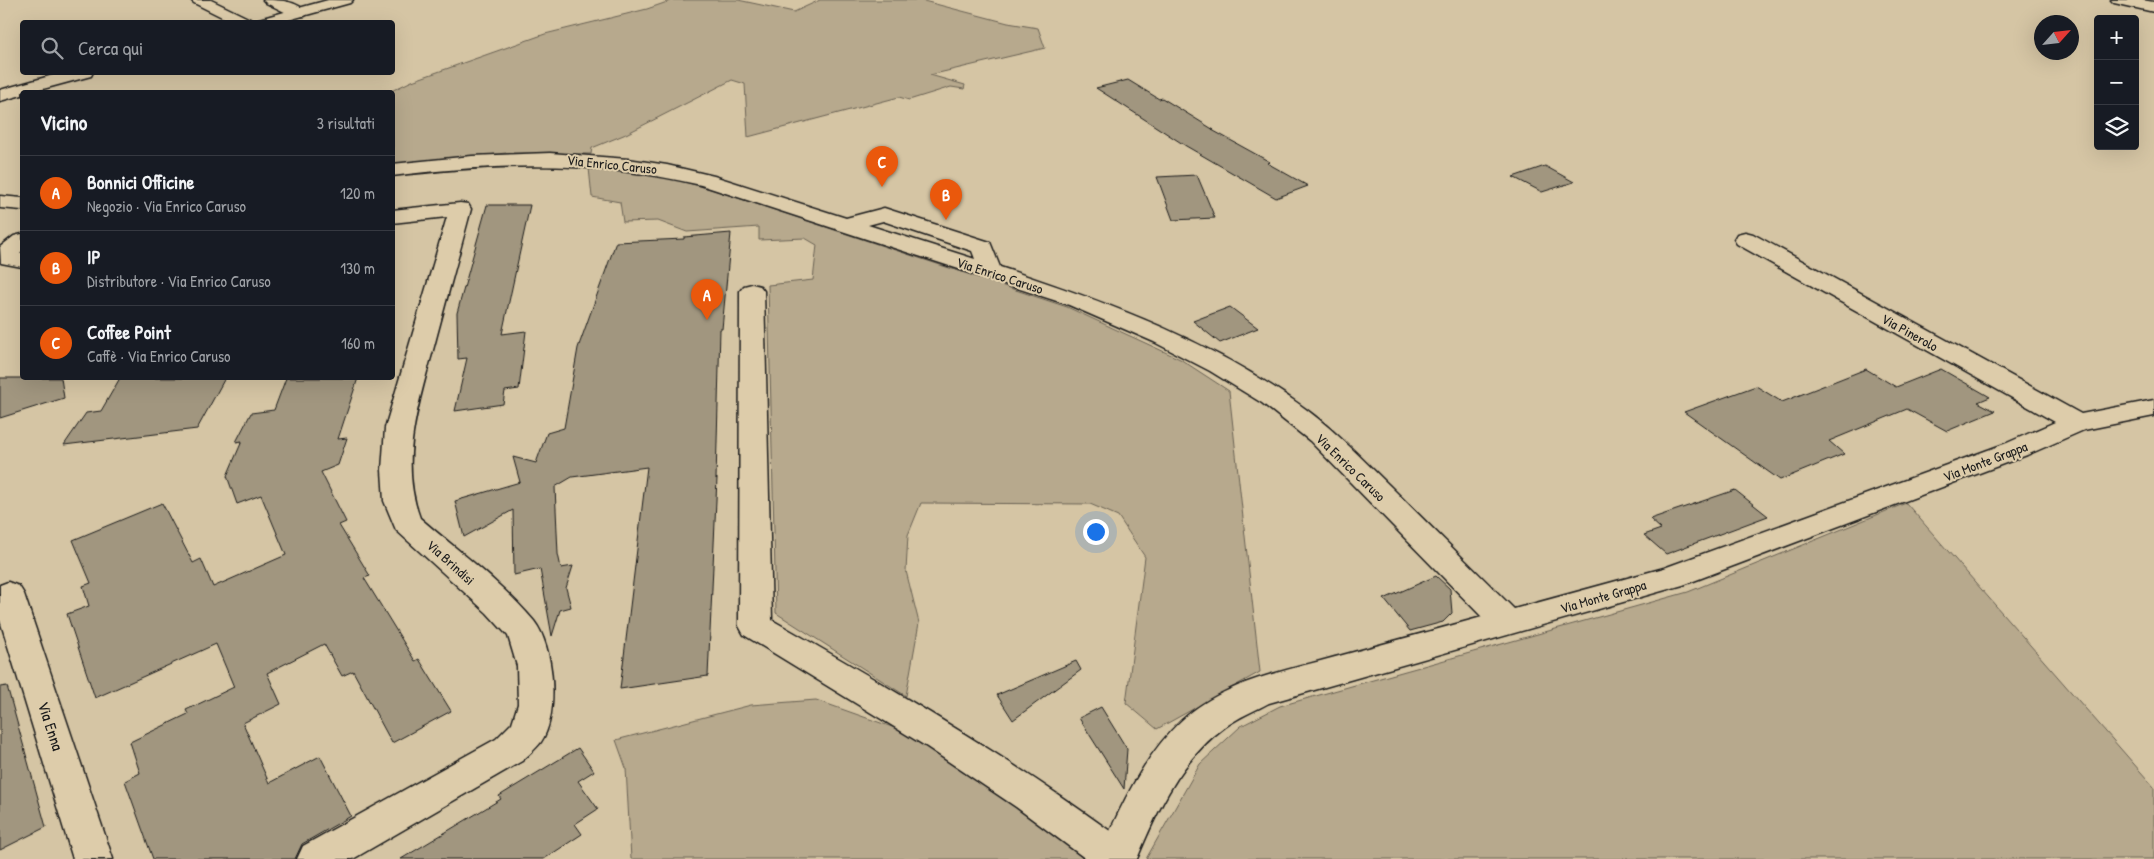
<!DOCTYPE html>
<html lang="it">
<meta charset="utf-8">
<style>
:root{--surface:#171b24;--page:#242831;--text:#f1f3f6;--muted:#9ea1a6;--line:#363941;--accent:#ea580c}
body{margin:0;font-family:"Patrick Hand",sans-serif;background:var(--page);color:var(--text)}
.controls{position:absolute;right:15px;top:15px;display:grid;overflow:hidden;border-radius:5px;box-shadow:0 5px 20px #0002}
.controls button{width:45px;height:45px;display:grid;place-items:center;padding:0;border:0;border-bottom:1px solid var(--line);background:var(--surface);color:var(--text);font:25px sans-serif}
.compass{position:absolute;left:2034px;top:15px;width:45px;height:45px;border-radius:50%;background:var(--surface);box-shadow:0 5px 20px #0002;rotate:63deg}
.you{position:absolute;left:1095px;top:531px;width:18px;height:18px;margin:-12px;border:4px solid #fff;border-radius:50%;background:#1a73e8;box-shadow:0 0 0 8px #1a73e833}
.badge{display:grid;place-items:center;width:32px;height:32px;border-radius:50%;background:var(--accent);color:#fff;font-size:16px;font-weight:700}
.pin{position:absolute;translate:-50% -41px;filter:drop-shadow(0 1px 2px #0008)}
.pin::after{content:'';position:absolute;top:26px;width:18px;height:15px;background:inherit;clip-path:polygon(0 0,100% 0,50% 100%)}
.list{margin:0;padding:0;list-style:none}
h2{display:flex;justify-content:space-between;align-items:center;height:65px;margin:0;padding:0 20px;font-size:21px}
h2 small{font-size:16px;font-weight:400;color:var(--muted)}
.list li{display:grid;grid-template-columns:32px 1fr auto;gap:15px;align-items:center;box-sizing:border-box;height:75px;padding:0 20px;border-top:1px solid var(--line)}
.list b{display:block;font-size:19px;white-space:nowrap}
.list p{margin:0;font-size:16px;white-space:nowrap;color:var(--muted)}
.list em{font-size:16px;font-style:normal;color:var(--muted)}
.icon{flex:none;width:28px;height:28px;fill:none;stroke:currentColor;stroke-width:2;stroke-linecap:round;stroke-linejoin:round}
.map{position:relative;flex:none;width:2154px;height:859px;overflow:hidden}
.search{position:absolute;background:var(--surface);box-shadow:0 5px 20px #0002;left:20px;top:20px;width:375px;height:55px;display:flex;align-items:center;gap:12px;box-sizing:border-box;padding:0 18px;border-radius:5px;color:var(--muted);font-size:19px}
.panel{position:absolute;background:var(--surface);box-shadow:0 5px 20px #0002;left:20px;top:90px;width:375px;height:290px;border-radius:5px}
.map>svg:first-child{display:block}
.green{fill:#b7a98d;stroke:#6a6254}
.building{fill:#a1967f;stroke:#1c1c1c}
.lines{fill:none;stroke-linecap:round;stroke-linejoin:round}
.minor-casing{stroke:#1c1c1c;stroke-width:3}
.major-casing{stroke:#1c1c1c;stroke-width:3}
.minor{fill:#dca;fill-rule:evenodd}
.major{fill:#dca;fill-rule:evenodd}
.labels{text-anchor:middle;dominant-baseline:central;stroke-width:4;stroke-linejoin:round;paint-order:stroke}
.street-label{font-size:14px;fill:#1c1c1c;stroke:#dca}
.near-street-label{font-size:16px;fill:#1c1c1c;stroke:#dca}
</style>
<div class="map">
<svg width="2154" height="859" viewBox="0 0 2154 859">
<rect width="100%" height="100%" fill="#d5c5a4"/>
<filter id="ink" filterUnits="userSpaceOnUse"><feTurbulence type="fractalNoise" baseFrequency=".02" numOctaves="2"/><feDisplacementMap in="SourceGraphic" scale="10" xChannelSelector="R" yChannelSelector="G"/><feConvolveMatrix kernelMatrix="1 2 1 2 8 2 1 2 1" color-interpolation-filters="sRGB"/></filter>
<g filter="url(#ink)">
<path class="green" d="M673,0H738L794,12L820,0H920L1008,23L1038,28L1045,48L930,75L965,85L964,89L951,87L909,100L899,97L748,137L745,84L732,80L626,134L592,148L591,154L506,153L393,165L392,92H389L412,81L545,34L647,9Z
M589,168L666,177L711,189L1067,307L1180,359L1229,391L1260,672L1157,729L1126,703L1145,557L1118,516L1090,504L921,503L908,535L906,571L919,623L906,696L776,613L768,285L813,280L817,245L805,238L759,240V227L687,232L658,221L623,222L620,202L592,197Z
M1906,503L2154,787V859H1146L1200,764L1241,726L1280,706L1688,592Z
M816,700L895,728L985,779L1084,859H631L626,768L616,740L751,705Z"/>
<path class="building" d="M1128,80L1159,99L1162,98L1214,130H1212L1270,162L1267,163L1308,186L1276,198L1186,146L1096,88Z
M1545,166L1574,182L1542,192L1513,177Z
M1197,175L1215,218L1173,220L1157,177Z
M487,205H530L502,334L526,331L519,389L505,391L503,404L455,411L467,358L458,359L457,313Z
M731,233L722,329H720L716,479L717,478L708,676L620,689L647,467L572,477L555,487L558,554L561,568L573,566L566,588L571,607L560,610L552,636L540,569L514,575L513,510L464,537L455,501L520,482L513,457L536,463L547,433L564,428L578,348L616,242L684,239V237Z
M1230,307L1258,328L1220,343L1193,321Z
M1866,369L1896,387L1941,369L1990,397L1978,402L1995,411L1947,431L1907,409L1829,441L1844,454L1780,480L1684,412L1756,386L1782,402Z
M0,378H61L64,398L0,418Z
M120,378H225L197,429L64,445L86,413L101,411Z
M286,378H358L338,439L347,438L338,465L321,472L346,522L339,525L370,576L364,578L415,661L419,659L451,711L392,743L353,671L342,676L324,644L267,673L281,704L243,723L269,783L320,756L351,816L302,844L295,859H153L125,781L140,773L130,742L188,714L186,710L234,687L216,644L95,698L67,614L89,606L83,586L91,583L73,540L162,503L193,563L201,559L213,587L286,555L261,495L237,504L227,476L242,441L236,442L251,413L274,410Z
M1735,490L1768,516L1666,554L1644,535L1661,529L1650,519Z
M1436,576L1450,589L1452,613L1443,622L1410,631L1384,599Z
M1076,661L1081,670L1013,720L997,695Z
M7,686L46,827L0,850V687Z
M1101,707L1127,749L1124,789L1079,718Z
M578,748L594,771L578,781L598,809L575,824L582,834L544,859H401L501,799L499,796Z"/>
<g class="lines">
<defs>
<path id="minor" d="M191,0H211L250,19L252,22H232L194,3Z
M263,0C278,0 297,0 307,13L305,16H293L266,3Z
M2111,0H2142L2154,2V12L2114,3Z
M550,153L628,159L667,165L714,176L846,218L884,208L990,242L1000,267C1109,303 1214,341 1307,410C1338,433 1365,462 1393,489C1433,529 1474,569 1514,609L1664,568L2007,443L2055,422L1737,244L1734,239L1737,234L1745,232L1753,234L2081,414L2154,400V416L2084,430L2027,455L1683,585L1269,703C1254,711 1239,717 1225,727C1181,759 1157,810 1137,859H1086L1016,807L927,747L744,635L739,626L740,291L744,286L752,284L760,286L764,291L772,620C887,686 1002,753 1110,831C1128,791 1150,750 1182,720C1225,681 1285,671 1339,656C1387,643 1435,630 1482,617L1310,441L1262,403L1210,371L1154,342L1069,305L701,185C595,160 500,163 392,176V164L472,156ZM883,221L972,251L975,259L868,225Z
M0,196L22,198V210L0,208Z
M460,203L468,204L471,209C460,251 448,293 437,335C422,394 397,457 420,518C457,550 502,583 534,621C554,646 560,714 541,742C536,749 528,755 522,761L353,859H297L303,846L496,739L512,723L518,704L517,666L508,636L487,613L396,530L384,501L382,470L385,428L447,217L392,223V210Z
M22,234V251L20,253H22V267L1,263L0,247L14,236Z
M8,582L19,586L24,594L113,859H73L0,620V585Z"/>
<path id="major" d="M328,0H353L350,3L281,22H257L259,19Z
M64,72H93L91,76L32,92H22V95L0,101V90Z"/>
</defs>
<use href="#minor" class="minor-casing"/>
<use href="#major" class="major-casing"/>
<use href="#minor" class="minor"/>
<use href="#major" class="major"/>
</g>
</g>
<g class="labels">
<g class="street-label">
<text transform="translate(612 164) rotate(6)">Via Enrico Caruso</text>
<text transform="translate(1000 275) rotate(18)">Via Enrico Caruso</text>
<text transform="translate(1910 332) rotate(29)">Via Pinerolo</text>
<text transform="translate(1985 461) rotate(-21)">Via Monte Grappa</text>
<text transform="translate(1351 467) rotate(44)">Via Enrico Caruso</text>
<text transform="translate(451 562) rotate(42)">Via Brindisi</text>
<text transform="translate(1603 596) rotate(-16)">Via Monte Grappa</text>
</g>
<g class="near-street-label">
<text transform="translate(51 726) rotate(72)">Via Enna</text>
</g>
</g>
</svg>
<div class="controls">
<button>+</button>
<button>−</button>
<button><svg class="icon" aria-label="layers" viewBox="0 0 24 24"><path d="M12 4l9 5-9 5-9-5zM3 14l9 5 9-5"/></svg></button>
</div>
<svg class="compass" viewBox="-18 -18 36 36"><path d="M0-13l5 13h-10z" fill="#e53935"/><path d="M0 13l5-13h-10z" fill="#9ea1a6"/></svg>
<div class="you"></div>
<div class="pin badge" style="left:707px;top:320px">A</div>
<div class="pin badge" style="left:946px;top:220px">B</div>
<div class="pin badge" style="left:882px;top:187px">C</div>
<div class="search"><svg class="icon" aria-label="search" viewBox="0 0 24 24"><circle cx="10" cy="10" r="6"/><path d="M15 15l6 6"/></svg>Cerca qui</div>
<section class="panel">
<h2>Vicino<small>3 risultati</small></h2>
<ul class="list">
<li><span class="badge">A</span><div><b>Bonnici Officine</b><p>Negozio · Via Enrico Caruso</p></div><em>120 m</em></li>
<li><span class="badge">B</span><div><b>IP</b><p>Distributore · Via Enrico Caruso</p></div><em>130 m</em></li>
<li><span class="badge">C</span><div><b>Coffee Point</b><p>Caffè · Via Enrico Caruso</p></div><em>160 m</em></li>
</ul>
</section>
</div>
